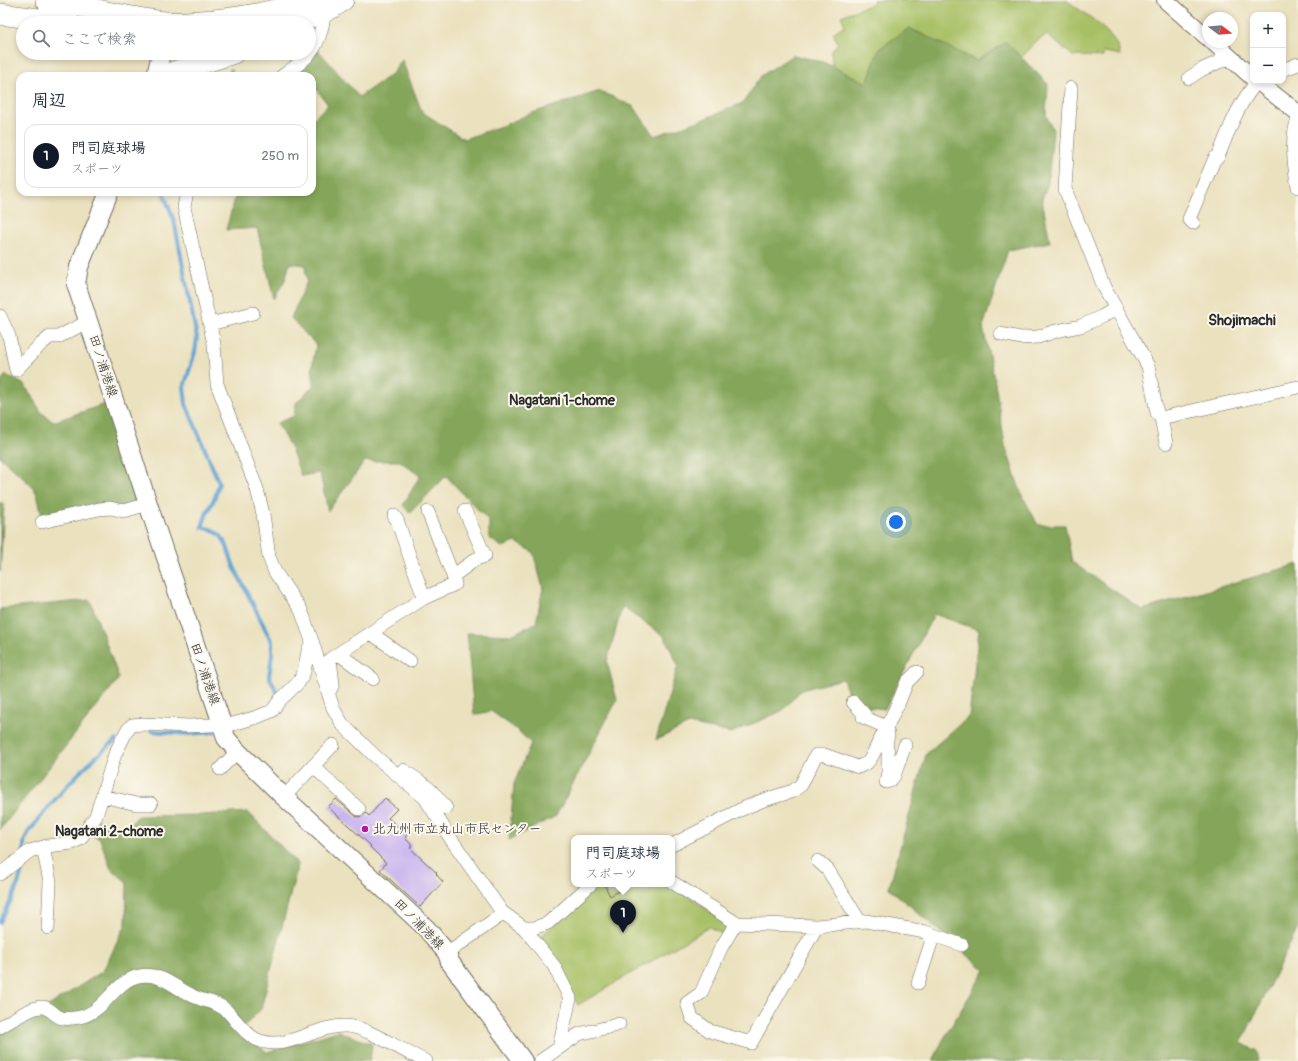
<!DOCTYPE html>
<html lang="ja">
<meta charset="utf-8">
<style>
:root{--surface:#fff;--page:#f2f2f3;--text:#1f2937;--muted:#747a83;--line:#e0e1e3;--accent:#111827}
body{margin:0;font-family:Pangolin,"Klee One",sans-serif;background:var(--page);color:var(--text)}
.controls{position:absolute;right:12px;top:12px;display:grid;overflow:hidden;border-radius:8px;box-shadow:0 2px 6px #0003}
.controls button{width:36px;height:36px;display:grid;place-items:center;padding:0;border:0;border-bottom:1px solid var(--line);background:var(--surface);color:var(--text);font:20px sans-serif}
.compass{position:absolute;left:1202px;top:12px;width:36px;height:36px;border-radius:50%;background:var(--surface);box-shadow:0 2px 6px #0003;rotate:106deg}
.you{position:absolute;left:896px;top:522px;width:14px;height:14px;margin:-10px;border:3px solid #fff;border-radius:50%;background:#1a73e8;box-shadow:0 0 0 6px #1a73e833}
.badge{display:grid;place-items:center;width:26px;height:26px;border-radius:50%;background:var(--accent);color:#fff;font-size:13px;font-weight:700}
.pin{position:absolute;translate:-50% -33px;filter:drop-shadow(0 1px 2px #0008)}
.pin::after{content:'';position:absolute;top:21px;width:14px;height:12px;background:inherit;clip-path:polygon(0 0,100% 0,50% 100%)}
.popup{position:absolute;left:571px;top:835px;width:104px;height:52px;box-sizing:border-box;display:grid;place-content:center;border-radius:8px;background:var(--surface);filter:drop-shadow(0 1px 3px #0005);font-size:13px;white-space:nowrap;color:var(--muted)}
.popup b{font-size:15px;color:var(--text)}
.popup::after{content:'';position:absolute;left:50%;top:100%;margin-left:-8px;border:8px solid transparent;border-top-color:var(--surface)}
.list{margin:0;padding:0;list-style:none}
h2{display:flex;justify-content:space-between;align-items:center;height:52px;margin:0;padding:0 16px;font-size:17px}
h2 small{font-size:13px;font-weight:400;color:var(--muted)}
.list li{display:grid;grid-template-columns:26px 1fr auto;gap:12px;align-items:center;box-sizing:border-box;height:64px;margin:0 8px 8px;padding:0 8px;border:1px solid var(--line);border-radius:12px}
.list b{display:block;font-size:15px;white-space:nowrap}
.list p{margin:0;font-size:13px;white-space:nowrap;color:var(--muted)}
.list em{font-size:13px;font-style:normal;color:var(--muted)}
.icon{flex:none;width:22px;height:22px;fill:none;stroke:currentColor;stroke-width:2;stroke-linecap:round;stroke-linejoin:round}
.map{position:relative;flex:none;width:1298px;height:1061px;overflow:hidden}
.search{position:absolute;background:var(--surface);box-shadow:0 2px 6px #0003;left:16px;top:16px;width:300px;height:44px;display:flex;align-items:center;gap:10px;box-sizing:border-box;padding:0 14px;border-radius:22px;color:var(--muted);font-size:15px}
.panel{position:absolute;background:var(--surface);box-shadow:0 2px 6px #0003;left:16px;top:72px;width:300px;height:124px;border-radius:12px}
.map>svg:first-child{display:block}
.green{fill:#a7c065;stroke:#697648}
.forest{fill:#85a65a;stroke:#586842}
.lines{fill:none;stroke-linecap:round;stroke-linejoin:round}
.stream{stroke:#5ea0d2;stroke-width:4}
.building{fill:#c9b4ef}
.minor-casing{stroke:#6e6b5e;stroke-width:14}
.tertiary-casing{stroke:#6e6b5e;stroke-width:18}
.secondary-casing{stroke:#6e6b5e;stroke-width:20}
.primary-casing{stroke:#6e6b5e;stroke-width:22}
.minor{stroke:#fff;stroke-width:13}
.tertiary{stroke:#fff;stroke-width:16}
.secondary{stroke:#fff;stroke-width:18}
.primary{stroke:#fff;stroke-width:21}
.poi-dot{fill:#b5179e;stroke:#fbf7ec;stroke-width:1.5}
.labels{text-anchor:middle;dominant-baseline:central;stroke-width:4;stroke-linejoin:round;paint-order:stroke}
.street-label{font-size:13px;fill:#2b2b2b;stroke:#fbf7ec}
.poi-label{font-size:13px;fill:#2b2b2b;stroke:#fbf7ec;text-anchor:start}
.neighbourhood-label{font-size:14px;font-weight:bold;fill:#2b2b2b;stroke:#fbf7ec}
.quarter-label{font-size:15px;font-weight:bold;fill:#2b2b2b;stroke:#fbf7ec}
</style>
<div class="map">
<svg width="1298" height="1061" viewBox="0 0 1298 1061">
<rect width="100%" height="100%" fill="#fbf7ec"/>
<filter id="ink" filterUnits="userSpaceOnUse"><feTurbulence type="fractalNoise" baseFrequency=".025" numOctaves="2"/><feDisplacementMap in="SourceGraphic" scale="8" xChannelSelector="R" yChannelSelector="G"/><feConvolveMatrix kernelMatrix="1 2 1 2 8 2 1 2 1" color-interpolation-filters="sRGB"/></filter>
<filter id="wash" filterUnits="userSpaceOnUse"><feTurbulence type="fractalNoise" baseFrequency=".012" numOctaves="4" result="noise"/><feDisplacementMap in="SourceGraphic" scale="16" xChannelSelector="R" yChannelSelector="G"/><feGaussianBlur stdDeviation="0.9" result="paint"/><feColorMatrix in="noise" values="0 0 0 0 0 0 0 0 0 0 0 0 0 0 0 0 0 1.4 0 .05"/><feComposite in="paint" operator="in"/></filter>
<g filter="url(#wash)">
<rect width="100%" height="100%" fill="#eae1be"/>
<path class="green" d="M873,0H1066L1094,20L1112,37L1118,47L1120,55L1104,52L1103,57L1073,56L1047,35L1037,41L1021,58L1006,42L977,61L909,29L879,49L867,83L833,67L831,52L838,43L833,33L845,25L841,16L874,3Z
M598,884H672L726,923L727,930L724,935L709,927L578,1005L540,937Z"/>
<path class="forest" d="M909,28L977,61L1006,42L1048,84L1046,115L1053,130L1048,183L1042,199L1050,242L1008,250L983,327L995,383L1005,445L1021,493L1038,525H1065L1072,562L1142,610L1298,564V928L1241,1043L1257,1051L1259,1061H933L943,1040L985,970L889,888L926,754L969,716L979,630L934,614L885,709L852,705L843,679L801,690L782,711L731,733L689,724L656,740L678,665L664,636L622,607L607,662L617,700L556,816L509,840L514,784L531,743L516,729L491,711L474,715L467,633L511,635L536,623L543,588L533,552L516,542L502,547L489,538V521L446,476L410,513L403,505L420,476L400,461H365L328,511L320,473L301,476L292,451L277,423L294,416L296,403L314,385L312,368L316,345L291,318L307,281L305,265L290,263L285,280L274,299L257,228L226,230L236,194L238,192H312V120L328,105L313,84L312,85V76H295L311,60L318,50L359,97L393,73L402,60L422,112L464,139L507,124L529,114L600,91L634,107L654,136L699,121L743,103L761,76L793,55L823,62L867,83L879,49Z
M6,375L25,385L41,412L53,422L105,404L138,504L43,519L37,494L30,484L0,457V382Z
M0,502L4,505L0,572Z
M90,600L119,678L0,830V609Z
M248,812L298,864L261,1009L238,1033L267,1052L338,1031L372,1044L370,1061H0V1026L22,1023L103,971L126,924L127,882L111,869L100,839L90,834L99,820L124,831L138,816L202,815Z"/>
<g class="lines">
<path class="stream" d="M230,76L231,70
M163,192L174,220L197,338L195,352L184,387L186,404L219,483L215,497L206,515L202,527L213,530L221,536L226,544L234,567L272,642V655L269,676L279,697
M151,731L189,734L214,732
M24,851V842L28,833C54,799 82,766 116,740
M0,922C8,907 24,878 22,861"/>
</g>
<g id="blocks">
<path class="building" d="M385,798L397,809L388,818L407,835L405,838L412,845L410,848L437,873L436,874L443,882L420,907L380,870L386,863L370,847L371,846L328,807L336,799L357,817L362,816L366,813L369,816Z
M604,884H632L610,896Z"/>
</g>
</g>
<g filter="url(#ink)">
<use href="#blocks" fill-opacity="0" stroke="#6e6b5e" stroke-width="1"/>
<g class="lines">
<defs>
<path id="minor" d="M1283,70L1298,64
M282,76C314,54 318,49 325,12
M1189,78L1201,70L1230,57
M1071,88L1065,189L1104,287L1148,366L1157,413L1161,418
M1298,119C1290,139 1294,167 1298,187
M187,192L184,207L214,344L217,384L257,489L263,514L269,557L275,572L301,610L312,641L333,708L343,725L376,757L425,798L451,839L502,912L524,928L554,966L570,998L559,1048L540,1061
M1193,223L1189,219L1215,158L1218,157C1229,130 1238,103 1258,81
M0,316L9,336L16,370L40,345L50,337H58L89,321
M210,324L253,313
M1001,334L1021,338L1038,337L1056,331L1081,326L1103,316L1116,308
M1166,443L1161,418L1298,387
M428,512L453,576
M394,516L397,520L424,598
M42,522L99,509L110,508L124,511L148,504
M371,633L410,661
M339,654L373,679
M330,690L333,684L330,659L424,598L455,584L453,576L476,559L485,556L465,511
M853,702L864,714L863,717L886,727L888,735L886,744L888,752V772L886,782L890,781L894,776L905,745
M313,766L359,809
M220,769L232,757
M403,770C423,783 432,789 446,808
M103,796L136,804H151
M284,797L333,745
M672,845L740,810L761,801L793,791L801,785L816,755H825L858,767L867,763L871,758L898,704L907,682L917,672
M43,847L50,882L48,928
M818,861L828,870L860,922
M0,874L30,851L47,846L72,843L80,839L96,816L115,754L126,732L132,725L142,724L189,726L233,724L257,717L272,711L280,700L299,682L304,672L308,651L312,641
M672,882L736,923L817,926L866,921L925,932L962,945
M736,923L721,948L701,993L687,1003L692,1018L710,1031L751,1043L817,926
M524,928H534L548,923L591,884
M447,953L497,918L502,912
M918,983L931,943V934
M0,1027C11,1021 32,1006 43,1007C50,1008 55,1016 62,1018C66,1019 75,1018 80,1017C105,1012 114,981 139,976C160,972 174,987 191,995C203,1002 217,1001 227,1011C238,1022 248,1039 264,1042C292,1048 317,1025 346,1026C367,1026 404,1053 426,1061
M559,1048L579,1034L613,1026L619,1024"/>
<path id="tertiary" d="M1165,0L1208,38
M1213,42L1253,78
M1257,81L1298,113"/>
<path id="secondary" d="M156,76L161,53
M109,192L79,267L76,284L153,519L222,724L226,738L238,752L284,797L426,928L447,953L450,962L523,1061"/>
<path id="primary" d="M46,0C86,6 126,18 166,22C177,23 189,22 200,21C240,19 278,10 317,0
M0,14L69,23
M289,23C308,18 328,13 343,0
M161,76L234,53"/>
</defs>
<use href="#minor" class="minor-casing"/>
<use href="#tertiary" class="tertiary-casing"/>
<use href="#secondary" class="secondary-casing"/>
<use href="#primary" class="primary-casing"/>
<use href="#minor" class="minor"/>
<use href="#tertiary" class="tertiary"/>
<use href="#secondary" class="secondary"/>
<use href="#primary" class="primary"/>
</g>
</g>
<circle class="poi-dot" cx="365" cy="829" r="4"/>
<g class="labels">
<g class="street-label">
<text transform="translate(103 366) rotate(72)">田ノ浦港線</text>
<text transform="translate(205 674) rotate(71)">田ノ浦港線</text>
<text transform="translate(419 924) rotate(46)">田ノ浦港線</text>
</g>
<g class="poi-label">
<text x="373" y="829">北九州市立丸山市民センター</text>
</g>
<g class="neighbourhood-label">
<text x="562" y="400">Nagatani 1-chome</text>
<text x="109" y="831">Nagatani 2-chome</text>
</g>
<g class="quarter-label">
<text x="1242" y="320">Shojimachi</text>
</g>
</g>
</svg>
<div class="controls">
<button>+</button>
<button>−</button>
</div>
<svg class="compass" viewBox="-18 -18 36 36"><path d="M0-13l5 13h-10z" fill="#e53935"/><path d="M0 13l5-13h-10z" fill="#747a83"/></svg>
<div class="you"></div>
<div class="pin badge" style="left:623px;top:933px">1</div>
<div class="popup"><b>門司庭球場</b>スポーツ</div>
<div class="search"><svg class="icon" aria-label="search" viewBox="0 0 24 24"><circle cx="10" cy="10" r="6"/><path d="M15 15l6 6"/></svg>ここで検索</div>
<section class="panel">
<h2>周辺<small></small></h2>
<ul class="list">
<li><span class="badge">1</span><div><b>門司庭球場</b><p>スポーツ</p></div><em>250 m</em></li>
</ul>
</section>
</div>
